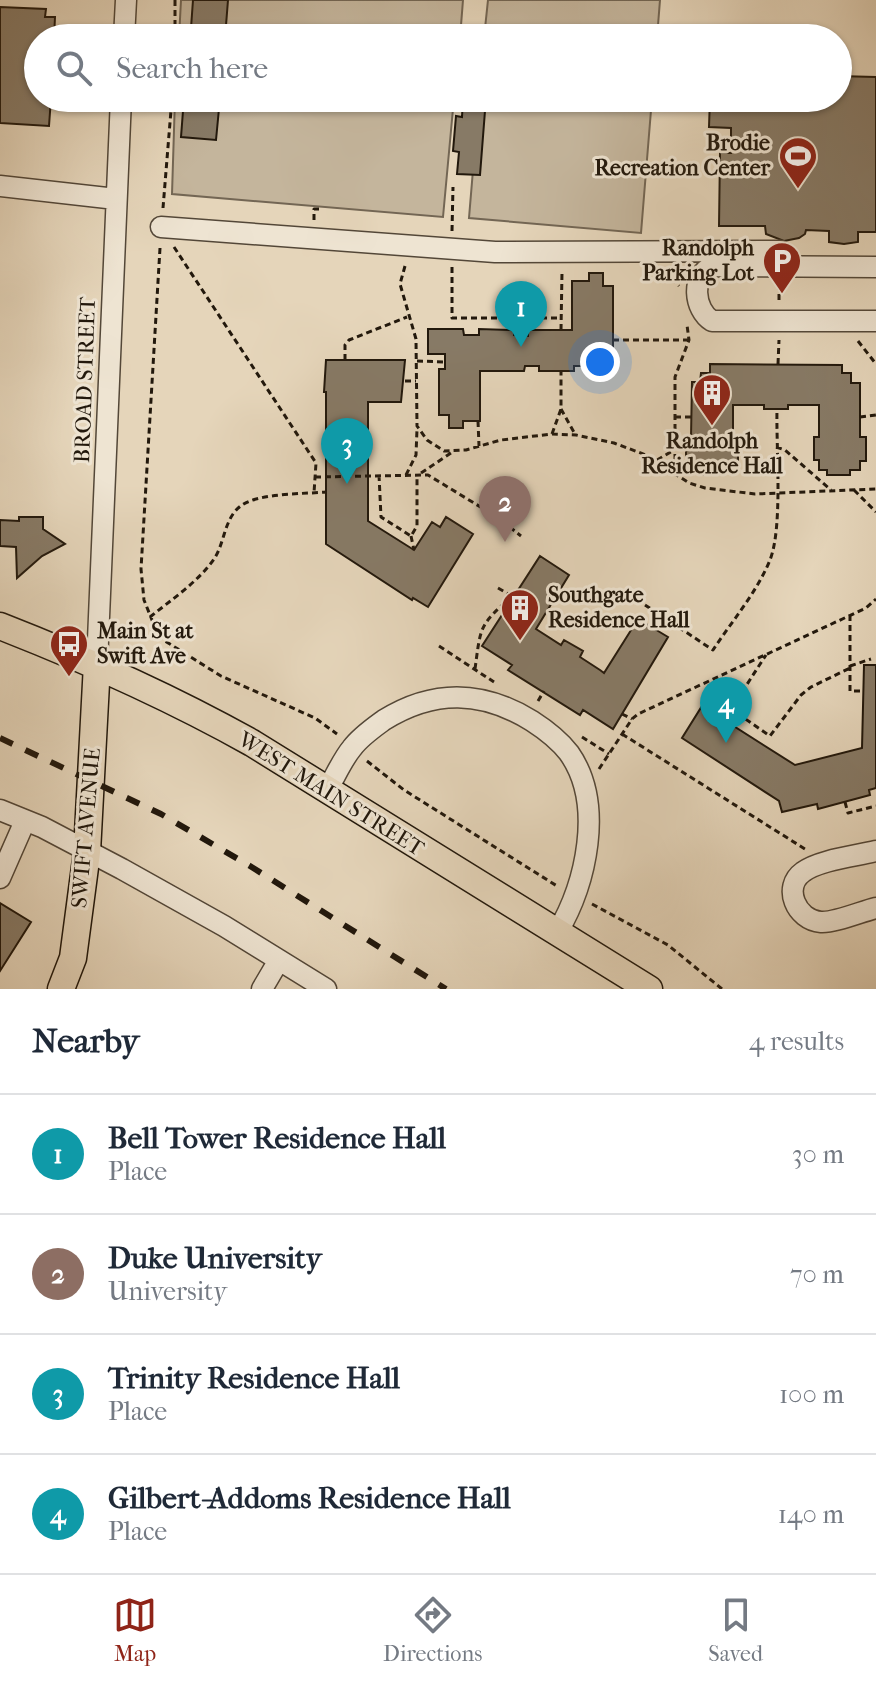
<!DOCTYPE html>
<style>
:root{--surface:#fff;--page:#f6f6f7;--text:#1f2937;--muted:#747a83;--line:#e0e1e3;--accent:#8f2418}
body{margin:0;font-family:"IM FELL French Canon",serif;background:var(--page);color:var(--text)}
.you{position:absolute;left:600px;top:362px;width:28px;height:28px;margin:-20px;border:6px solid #fff;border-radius:50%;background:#1a73e8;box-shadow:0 0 0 12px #1a73e833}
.badge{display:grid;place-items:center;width:52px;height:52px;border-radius:50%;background:var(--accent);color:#fff;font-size:26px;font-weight:700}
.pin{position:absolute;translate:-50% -66px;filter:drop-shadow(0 2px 4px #0008)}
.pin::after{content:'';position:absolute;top:42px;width:28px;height:24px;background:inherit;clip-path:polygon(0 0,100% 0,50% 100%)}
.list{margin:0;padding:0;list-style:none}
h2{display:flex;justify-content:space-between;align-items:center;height:104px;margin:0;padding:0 32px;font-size:34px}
h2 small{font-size:26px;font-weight:400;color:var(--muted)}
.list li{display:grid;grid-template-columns:52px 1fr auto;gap:24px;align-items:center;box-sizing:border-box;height:120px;padding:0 32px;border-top:2px solid var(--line)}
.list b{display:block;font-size:30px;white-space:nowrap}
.list p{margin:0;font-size:26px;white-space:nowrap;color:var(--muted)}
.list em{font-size:26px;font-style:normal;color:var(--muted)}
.icon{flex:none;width:44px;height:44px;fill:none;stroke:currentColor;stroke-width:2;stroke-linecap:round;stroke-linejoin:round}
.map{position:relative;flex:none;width:876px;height:989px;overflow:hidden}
.search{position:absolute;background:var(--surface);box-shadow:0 2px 6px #0004;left:24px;right:24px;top:24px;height:88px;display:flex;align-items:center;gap:20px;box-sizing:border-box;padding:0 28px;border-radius:44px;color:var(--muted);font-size:30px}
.sheet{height:584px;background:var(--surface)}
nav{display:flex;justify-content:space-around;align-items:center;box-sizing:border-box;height:112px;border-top:2px solid var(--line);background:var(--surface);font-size:22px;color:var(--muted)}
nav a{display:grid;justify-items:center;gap:4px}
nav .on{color:var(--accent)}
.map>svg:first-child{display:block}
.green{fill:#c4b59c;stroke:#736654;stroke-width:2}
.building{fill:#877a66;stroke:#22180c;stroke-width:2}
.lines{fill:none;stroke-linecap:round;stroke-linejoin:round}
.minor-casing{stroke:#534738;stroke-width:23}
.major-casing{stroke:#22180c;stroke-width:29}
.path{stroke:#22180c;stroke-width:3;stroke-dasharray:6 4;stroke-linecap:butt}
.minor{stroke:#eee4d2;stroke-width:20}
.major{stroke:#e5d5ba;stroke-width:26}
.rail{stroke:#22180c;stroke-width:6;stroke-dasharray:14 14;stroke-linecap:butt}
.labels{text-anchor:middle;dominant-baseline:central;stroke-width:6;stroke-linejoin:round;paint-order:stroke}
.poi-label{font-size:22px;font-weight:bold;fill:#22180c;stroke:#eee4d2;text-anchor:end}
.street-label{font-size:22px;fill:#22180c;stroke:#eee4d2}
</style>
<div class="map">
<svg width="876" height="989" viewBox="0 0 876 989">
<rect width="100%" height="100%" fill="#e5d5ba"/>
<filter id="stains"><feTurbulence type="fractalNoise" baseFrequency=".0025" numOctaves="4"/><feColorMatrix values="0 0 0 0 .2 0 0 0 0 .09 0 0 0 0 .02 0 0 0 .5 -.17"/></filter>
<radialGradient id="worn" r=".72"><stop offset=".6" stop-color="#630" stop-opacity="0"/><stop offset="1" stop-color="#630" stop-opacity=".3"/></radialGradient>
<path class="green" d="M181,0H463L460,38H179Z
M488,0H660L657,38H484Z
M175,98H454L443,217L172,194Z
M479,98H652L641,233L469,218Z"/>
<path class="building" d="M193,0H228L225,38H182L183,27L191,28Z
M0,7L46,9L45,17H55L54,38H38V98H51L49,126L0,123Z
M711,36L801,38H711Z
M838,76L876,77V232H858V242L844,244L829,242V231L806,230L805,234L799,238L784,241L766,234L765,226H719L720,153H731V128L709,127L710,98H838Z
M184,98H220L216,140L181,137Z
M463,98H486L480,175L457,174L459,152L453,151L456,116L462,117Z
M589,273H603V286H613V371H588V366H574V371H539V366H525L524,371H480V421H463V428H449V415H439V369H445V354H428V329H463L464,335H479V329L514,330V335L528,336V330H572V281H589Z
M326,360H405L401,402H368V521L414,550L432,522L440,527L446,517L473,534L428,607L413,598L412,600L326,544V392H324Z
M710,364L842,365V373H851V383H860V437H866V461H860V470H850V475H827V470H819V460H814V437H819V405H788V409H764V405H733V437H738V460H732V469H724V474L701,475V469H691V460H686V437H691L692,382H700L701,373H710Z
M19,517H43V529L65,544L42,556L17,578L16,547L0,546V520L19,521Z
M540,556L569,575L536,629L561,645L564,640L583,651L580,657L600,670L604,673L638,619L668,637L613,729L583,710L580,715L508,670L512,665L482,646Z
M864,665H876V788L869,790L870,795L818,809L817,804L782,812L779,801L682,738L702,706L795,765L862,748Z
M0,903L31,922L0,971Z"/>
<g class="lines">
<defs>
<path id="minor" d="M124,38L126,0
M0,186L116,199
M161,227L495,252L780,251
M876,267L713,266C690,275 694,310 712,321H876
M97,664L121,98
M327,790C335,777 342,760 352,748C360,737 373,728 384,720C434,689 482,690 532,721C546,730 559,740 569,753C605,804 586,884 557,933
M0,810L42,827L122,869L224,926L326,989
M876,851C856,856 819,860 803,872C782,887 796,920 821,922C834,923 863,911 876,908
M0,878L25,821
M262,989L279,960"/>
<path id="major" d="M0,626C87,660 170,697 252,743L649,989
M61,989L73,958L87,852L97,664"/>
</defs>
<use href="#minor" class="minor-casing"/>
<use href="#major" class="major-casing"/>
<path class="path" d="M175,0V38
M163,208L172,98
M314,220V209H320
M452,231L453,187
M174,247L316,463L314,493
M160,248L141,569L144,600L156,630L165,641L221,676L315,718L337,734
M405,266L400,284L416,339L417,426L427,440L444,451L466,450L501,440L552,434L576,435L614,443L646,455L689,483L705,488L755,494L876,489
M452,267V318H561
M666,270L679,286
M779,300V284
M561,330L562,272
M613,340H689
M858,341L876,364
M345,360V345L349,340L407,317
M417,361L445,362
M778,364L779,340
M405,381H416
M561,409L575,434
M675,417H692
M860,417L876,415
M478,421L479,446
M552,434L561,409V371
M776,447L785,450L831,490
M657,460L674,450
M675,470V377L689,340L687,325
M421,473L451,453
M379,475L381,517L411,536L417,526V474
M406,475L416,455L417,429
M315,477L428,475L497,517L521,536
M854,490L876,512
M411,536L414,550
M498,588L512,596
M645,605L713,650C732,621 757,592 770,560C783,527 776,448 777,409
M850,615V691H863
M150,617C171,600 198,582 214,559C225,543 224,517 242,505C260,493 303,494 326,492
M122,639L156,630
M439,646L494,682
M850,666L871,659
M475,669C481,625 479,626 512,596L514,598
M538,701L544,691
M731,709L766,655
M622,714L632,719
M724,719L731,709L770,736L801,695L811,687L850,668
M622,734L805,849
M582,737L609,754
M367,761L404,790L557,886
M599,769L632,719L638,714L866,608L876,599
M845,802L848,813L876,806
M592,904L668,945L722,989"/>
<use href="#minor" class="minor"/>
<use href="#major" class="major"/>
<path class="rail" d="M0,738L161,814L250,866L446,989"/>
</g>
<defs>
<symbol id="stadium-pin" viewBox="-11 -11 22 30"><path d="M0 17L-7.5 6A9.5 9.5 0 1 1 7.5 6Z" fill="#8f2418" stroke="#eee4d2"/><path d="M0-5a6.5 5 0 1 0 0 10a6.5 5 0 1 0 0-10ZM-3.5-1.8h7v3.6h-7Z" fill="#fff"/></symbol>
<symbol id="parking-pin" viewBox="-11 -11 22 30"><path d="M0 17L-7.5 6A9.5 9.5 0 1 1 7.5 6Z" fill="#8f2418" stroke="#eee4d2"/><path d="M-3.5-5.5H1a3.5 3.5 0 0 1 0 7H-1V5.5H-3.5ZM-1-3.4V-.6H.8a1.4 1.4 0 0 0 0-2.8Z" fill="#fff"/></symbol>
<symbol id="building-pin" viewBox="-11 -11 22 30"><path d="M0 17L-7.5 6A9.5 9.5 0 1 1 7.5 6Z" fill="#8f2418" stroke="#eee4d2"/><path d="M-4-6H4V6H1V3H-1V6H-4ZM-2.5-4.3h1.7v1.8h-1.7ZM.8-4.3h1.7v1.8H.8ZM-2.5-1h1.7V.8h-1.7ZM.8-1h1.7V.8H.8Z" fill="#fff"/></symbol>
<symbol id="bus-pin" viewBox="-11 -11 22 30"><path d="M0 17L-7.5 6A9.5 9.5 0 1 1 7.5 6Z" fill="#8f2418" stroke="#eee4d2"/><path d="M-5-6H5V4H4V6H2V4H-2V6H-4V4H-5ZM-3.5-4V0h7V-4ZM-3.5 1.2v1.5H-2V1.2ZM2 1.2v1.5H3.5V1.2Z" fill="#fff"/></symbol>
</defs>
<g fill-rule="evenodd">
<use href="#stadium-pin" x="776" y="134" width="44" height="60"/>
<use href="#parking-pin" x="760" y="239" width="44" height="60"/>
<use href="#building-pin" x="690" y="371" width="44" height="60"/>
<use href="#building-pin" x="498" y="586" width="44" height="60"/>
<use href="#bus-pin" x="47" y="622" width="44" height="60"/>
</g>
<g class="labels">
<g class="poi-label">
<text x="770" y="143">Brodie<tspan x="770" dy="25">Recreation Center</tspan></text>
<text x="754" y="248">Randolph<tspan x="754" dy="25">Parking Lot</tspan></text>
<text x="712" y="441" text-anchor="middle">Randolph<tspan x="712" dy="25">Residence Hall</tspan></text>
<text x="548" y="595" text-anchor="start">Southgate<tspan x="548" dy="25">Residence Hall</tspan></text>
<text x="97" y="631" text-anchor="start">Main St at<tspan x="97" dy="25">Swift Ave</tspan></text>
</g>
<g class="street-label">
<text transform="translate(85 380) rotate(-88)">BROAD STREET</text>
<text transform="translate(331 794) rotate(32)">WEST MAIN STREET</text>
<text transform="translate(86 828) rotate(-85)">SWIFT AVENUE</text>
</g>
</g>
<rect width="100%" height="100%" filter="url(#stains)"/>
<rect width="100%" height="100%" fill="url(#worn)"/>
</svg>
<div class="you"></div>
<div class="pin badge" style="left:521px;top:347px;background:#0f9aa8">1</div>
<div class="pin badge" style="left:505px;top:542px;background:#8d6e63">2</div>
<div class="pin badge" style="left:347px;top:484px;background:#0f9aa8">3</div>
<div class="pin badge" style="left:726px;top:743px;background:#0f9aa8">4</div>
<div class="search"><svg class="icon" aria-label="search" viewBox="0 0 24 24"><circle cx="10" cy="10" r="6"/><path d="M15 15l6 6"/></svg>Search here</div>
</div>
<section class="sheet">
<h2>Nearby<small>4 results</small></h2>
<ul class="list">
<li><span class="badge" style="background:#0f9aa8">1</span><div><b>Bell Tower Residence Hall</b><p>Place</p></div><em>30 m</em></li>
<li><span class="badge" style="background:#8d6e63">2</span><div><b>Duke University</b><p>University</p></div><em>70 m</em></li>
<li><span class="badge" style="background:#0f9aa8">3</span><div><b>Trinity Residence Hall</b><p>Place</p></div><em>100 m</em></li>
<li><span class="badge" style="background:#0f9aa8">4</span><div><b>Gilbert-Addoms Residence Hall</b><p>Place</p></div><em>140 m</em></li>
</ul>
</section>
<nav>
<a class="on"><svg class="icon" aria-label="map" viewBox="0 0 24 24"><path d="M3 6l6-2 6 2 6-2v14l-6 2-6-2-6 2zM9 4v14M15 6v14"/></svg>Map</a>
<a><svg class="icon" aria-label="directions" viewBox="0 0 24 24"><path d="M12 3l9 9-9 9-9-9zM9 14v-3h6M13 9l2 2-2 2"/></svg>Directions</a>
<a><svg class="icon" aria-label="saved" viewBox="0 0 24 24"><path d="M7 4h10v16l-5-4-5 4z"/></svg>Saved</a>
</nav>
